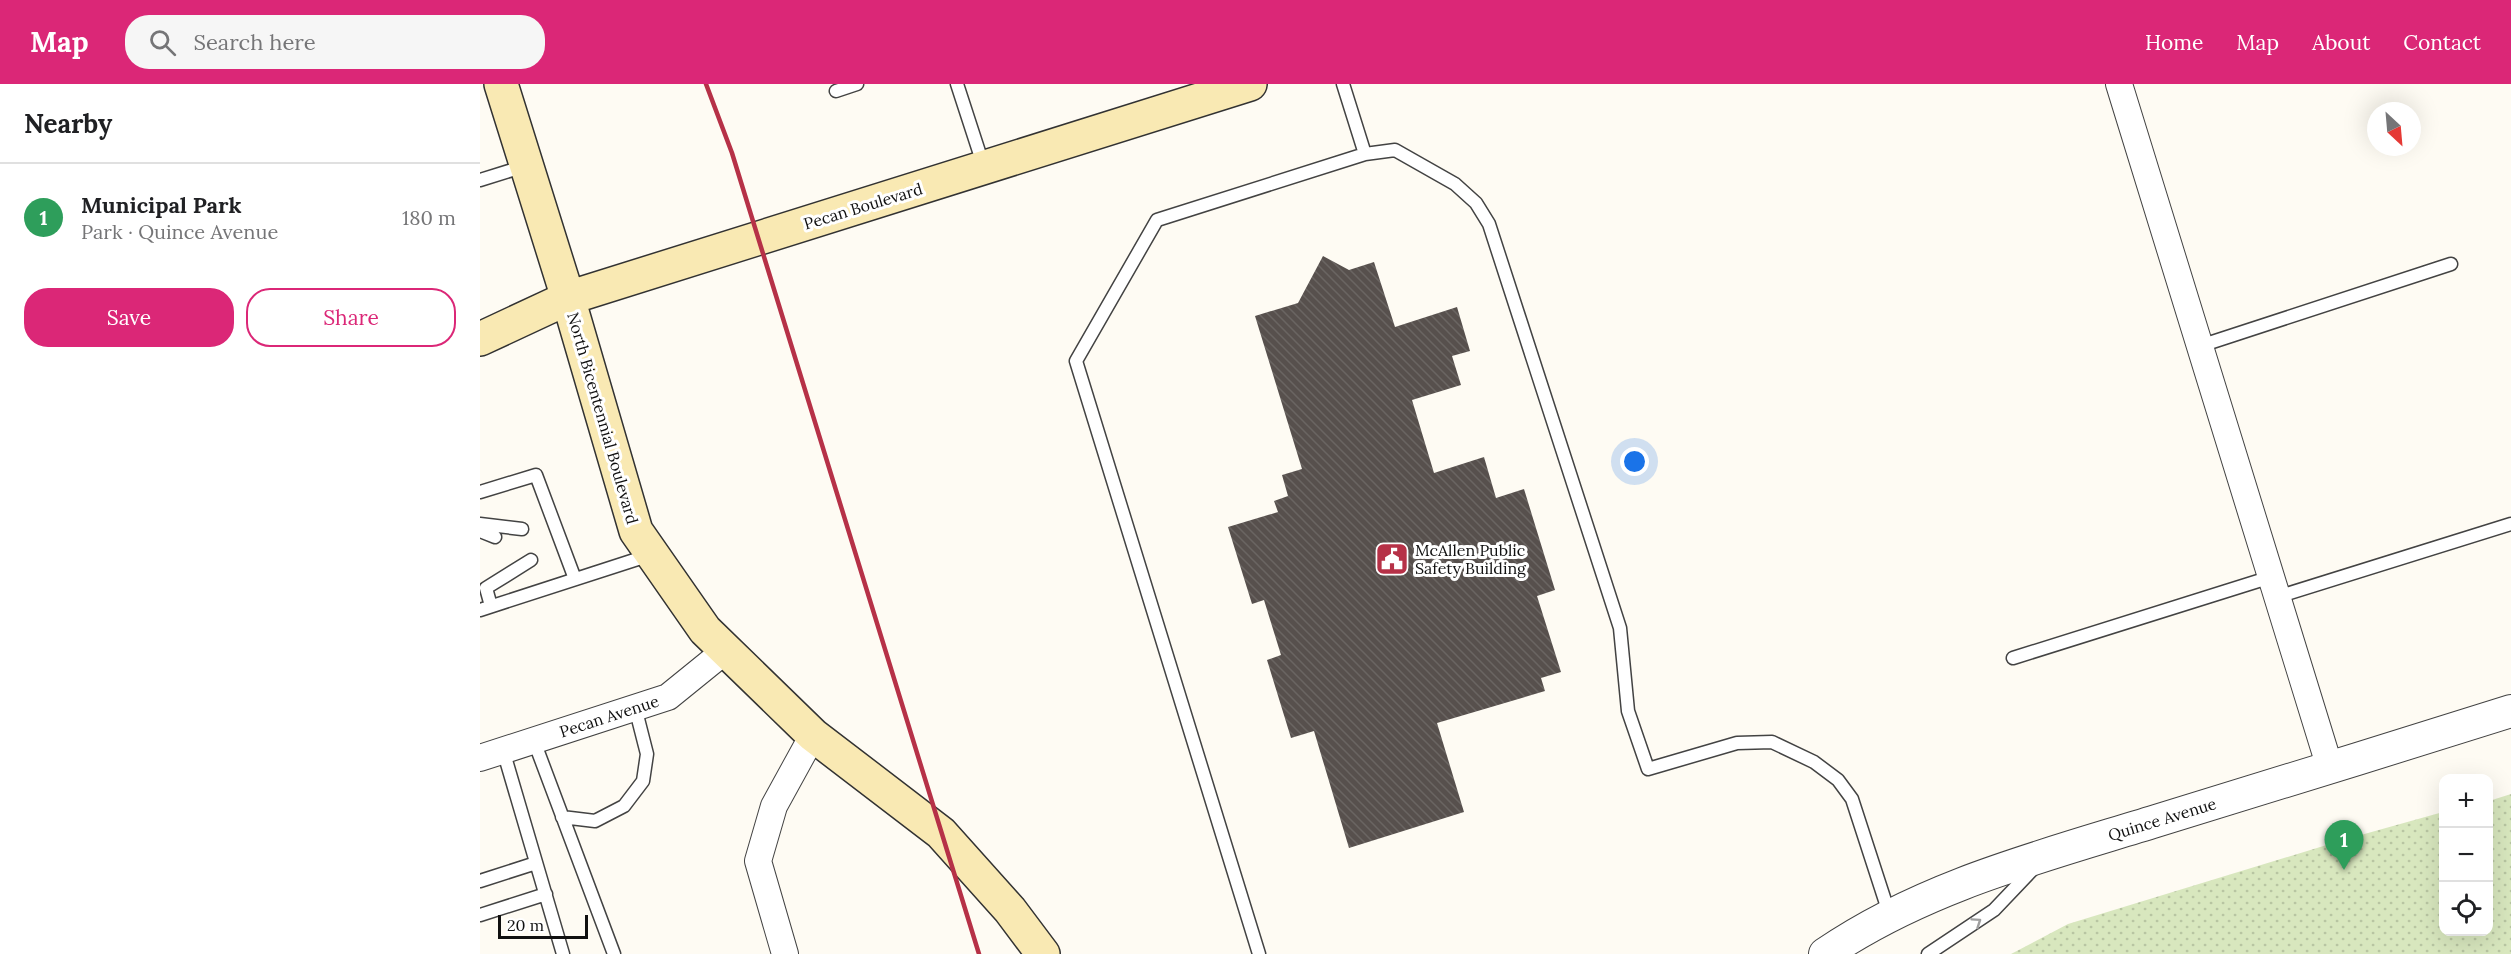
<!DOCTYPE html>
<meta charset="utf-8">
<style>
:root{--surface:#fff;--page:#f6f6f6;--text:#202124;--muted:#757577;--line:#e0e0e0;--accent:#db2777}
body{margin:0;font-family:Lora,serif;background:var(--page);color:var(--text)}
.controls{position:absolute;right:18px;bottom:18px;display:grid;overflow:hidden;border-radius:12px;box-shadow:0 6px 24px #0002}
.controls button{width:54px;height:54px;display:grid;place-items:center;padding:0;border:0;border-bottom:2px solid var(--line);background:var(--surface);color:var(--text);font:30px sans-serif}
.compass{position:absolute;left:1887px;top:18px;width:54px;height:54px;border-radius:50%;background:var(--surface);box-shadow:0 6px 24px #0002;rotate:154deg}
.scale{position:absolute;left:18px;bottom:15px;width:90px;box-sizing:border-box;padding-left:6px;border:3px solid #101010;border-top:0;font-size:16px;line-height:21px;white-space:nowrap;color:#101010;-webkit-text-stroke:4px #fff;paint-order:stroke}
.you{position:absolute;left:1155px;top:378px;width:21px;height:21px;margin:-15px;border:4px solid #fff;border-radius:50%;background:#1a73e8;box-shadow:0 0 0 9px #1a73e833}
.badge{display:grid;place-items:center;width:39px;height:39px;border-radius:50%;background:var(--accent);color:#fff;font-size:20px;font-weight:700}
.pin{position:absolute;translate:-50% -50px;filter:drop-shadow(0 2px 3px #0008)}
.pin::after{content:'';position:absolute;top:32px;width:21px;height:18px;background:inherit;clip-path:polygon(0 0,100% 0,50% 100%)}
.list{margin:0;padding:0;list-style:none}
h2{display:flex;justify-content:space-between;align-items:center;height:78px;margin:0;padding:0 24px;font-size:26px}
h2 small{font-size:20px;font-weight:400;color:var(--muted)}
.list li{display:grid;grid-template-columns:39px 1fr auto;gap:18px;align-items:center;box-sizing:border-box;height:108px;padding:0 24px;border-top:2px solid var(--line)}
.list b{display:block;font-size:22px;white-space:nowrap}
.list p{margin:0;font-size:20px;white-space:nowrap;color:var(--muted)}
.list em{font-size:20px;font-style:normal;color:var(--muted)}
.actions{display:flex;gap:12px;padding:18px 24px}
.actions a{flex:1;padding:14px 0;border:2px solid var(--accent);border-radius:24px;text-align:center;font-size:21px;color:var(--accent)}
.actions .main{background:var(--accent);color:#fff}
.icon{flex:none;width:33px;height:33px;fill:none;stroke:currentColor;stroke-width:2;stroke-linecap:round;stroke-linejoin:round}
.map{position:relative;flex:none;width:2031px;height:870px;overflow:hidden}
header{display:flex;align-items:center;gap:36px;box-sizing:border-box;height:84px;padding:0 30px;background:var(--accent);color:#fff}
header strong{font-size:28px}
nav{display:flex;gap:33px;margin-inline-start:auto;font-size:21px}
.search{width:420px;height:54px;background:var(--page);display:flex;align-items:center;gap:15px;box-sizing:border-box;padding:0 21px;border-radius:24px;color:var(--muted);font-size:22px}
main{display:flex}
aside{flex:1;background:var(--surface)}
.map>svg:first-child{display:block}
.park{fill:url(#park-dots)}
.building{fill:url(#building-back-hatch)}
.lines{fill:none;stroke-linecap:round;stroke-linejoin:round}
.service-casing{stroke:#434343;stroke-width:15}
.minor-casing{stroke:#434343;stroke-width:28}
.tertiary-casing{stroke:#434343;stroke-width:34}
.secondary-casing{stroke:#323232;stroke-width:36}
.service{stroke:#fff;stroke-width:12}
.minor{stroke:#fff;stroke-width:26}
.tertiary{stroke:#fff;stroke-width:32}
.secondary{stroke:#f9e9b3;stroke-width:33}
.rail{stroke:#b63147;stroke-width:4.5}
.oneway{stroke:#9f9f9f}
.labels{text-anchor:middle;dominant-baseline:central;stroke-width:6;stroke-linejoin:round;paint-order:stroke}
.street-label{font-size:16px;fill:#101010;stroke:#fff}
.poi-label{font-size:16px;fill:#101010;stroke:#fff;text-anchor:start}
</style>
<header>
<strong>Map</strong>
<div class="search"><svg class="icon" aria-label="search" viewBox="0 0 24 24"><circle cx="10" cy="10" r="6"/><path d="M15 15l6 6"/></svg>Search here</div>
<nav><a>Home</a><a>Map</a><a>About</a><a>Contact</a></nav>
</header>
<main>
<aside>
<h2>Nearby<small></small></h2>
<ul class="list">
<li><span class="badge" style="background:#2e9e5b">1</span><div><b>Municipal Park</b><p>Park · Quince Avenue</p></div><em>180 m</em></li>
</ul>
<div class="actions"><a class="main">Save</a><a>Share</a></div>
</aside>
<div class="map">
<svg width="2031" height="870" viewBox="0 0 2031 870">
<defs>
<pattern id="park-dots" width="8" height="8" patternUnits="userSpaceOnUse" patternTransform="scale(1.5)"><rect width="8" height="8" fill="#d8e7be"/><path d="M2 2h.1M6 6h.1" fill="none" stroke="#b8c5a2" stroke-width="1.8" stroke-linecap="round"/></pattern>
<pattern id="building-back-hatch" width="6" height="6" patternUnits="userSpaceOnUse" patternTransform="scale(1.5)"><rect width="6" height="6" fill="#57504d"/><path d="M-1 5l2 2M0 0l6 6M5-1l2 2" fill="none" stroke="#6a6562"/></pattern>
</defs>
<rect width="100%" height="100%" fill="#fefbf3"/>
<path class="park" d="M2031,710V870H1531L1588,840L1863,756L1963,728L1964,848H2008L2009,717Z"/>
<path class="building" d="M843,172L869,186L894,178L915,243L977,223L990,267L972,272L981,301L932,316L954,389L1004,373L1016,414L1044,405L1075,506L1057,512L1081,588L1061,594L1065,607L957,639L984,728L869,764L834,647L811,654L787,576L801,571L784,516L772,520L748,443L798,428L794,417L808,412L802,391L822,385L775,232L818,219Z"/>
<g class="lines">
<defs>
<path id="service" d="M477,0L504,83
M863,0L885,70
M356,7L377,0
M0,96L45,82
M1720,262L1971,180
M0,408L56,391L95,495
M0,440L42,445
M0,447L15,453
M1797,513L2031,440
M11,522L6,504L51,476
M0,526L170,471
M1533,574L1791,493
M54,657L134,870
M23,666L83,870
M82,733L115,737L144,722L163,697L167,670L155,623
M0,797L56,779
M0,831L66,810
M779,870L596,277L677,136L885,70L915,66L975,100L996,119L1009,140L1140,544L1148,627L1168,685L1257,659L1292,658L1334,678L1358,696L1372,715L1410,832
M1448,870L1514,826L1554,784"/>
<path id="minor" d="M1639,0L1850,684
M0,674L188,613L246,566
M305,870L278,777L294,722L333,651"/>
<path id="tertiary" d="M1345,870C1444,802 1563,772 1676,737C1794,701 1913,664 2031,627"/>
<path id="secondary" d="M21,0L88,214L156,447L225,546L333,651L461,749L530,826L563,870
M0,255L88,214L770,0"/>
</defs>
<use href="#service" class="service-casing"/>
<use href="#minor" class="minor-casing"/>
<use href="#tertiary" class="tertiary-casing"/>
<use href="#secondary" class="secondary-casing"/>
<use href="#service" class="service"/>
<use href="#minor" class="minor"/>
<use href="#tertiary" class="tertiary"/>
<use href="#secondary" class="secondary"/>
<path class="rail" d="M226,0L252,69L499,870"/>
</g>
<defs><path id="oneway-chevron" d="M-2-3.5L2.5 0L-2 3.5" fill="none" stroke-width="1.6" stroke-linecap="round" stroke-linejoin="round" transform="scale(1.5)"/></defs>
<use class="oneway" href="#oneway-chevron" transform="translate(1497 838) rotate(-34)"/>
<defs>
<symbol id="civic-square" viewBox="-11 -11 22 22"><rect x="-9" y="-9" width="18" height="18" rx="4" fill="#b63147" stroke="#fff"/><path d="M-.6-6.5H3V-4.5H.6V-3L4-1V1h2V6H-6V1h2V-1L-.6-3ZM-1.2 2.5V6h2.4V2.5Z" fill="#fff"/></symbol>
</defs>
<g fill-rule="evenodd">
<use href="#civic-square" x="893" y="456" width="38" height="38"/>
</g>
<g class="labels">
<g class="street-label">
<text transform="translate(383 122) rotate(-17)">Pecan Boulevard</text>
<text transform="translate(123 334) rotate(74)">North Bicentennial Boulevard</text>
<text transform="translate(129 632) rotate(-18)">Pecan Avenue</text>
<text transform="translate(1682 735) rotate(-17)">Quince Avenue</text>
</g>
<g class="poi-label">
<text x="935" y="466">McAllen Public<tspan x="935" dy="18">Safety Building</tspan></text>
</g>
</g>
</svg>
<div class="controls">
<button>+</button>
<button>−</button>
<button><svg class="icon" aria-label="locate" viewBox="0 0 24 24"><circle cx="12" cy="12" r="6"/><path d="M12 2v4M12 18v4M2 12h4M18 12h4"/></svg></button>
</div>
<svg class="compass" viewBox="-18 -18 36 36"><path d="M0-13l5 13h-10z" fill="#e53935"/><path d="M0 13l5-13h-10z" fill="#757577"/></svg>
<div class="scale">20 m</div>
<div class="you"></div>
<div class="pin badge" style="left:1864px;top:786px;background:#2e9e5b">1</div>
</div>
</main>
